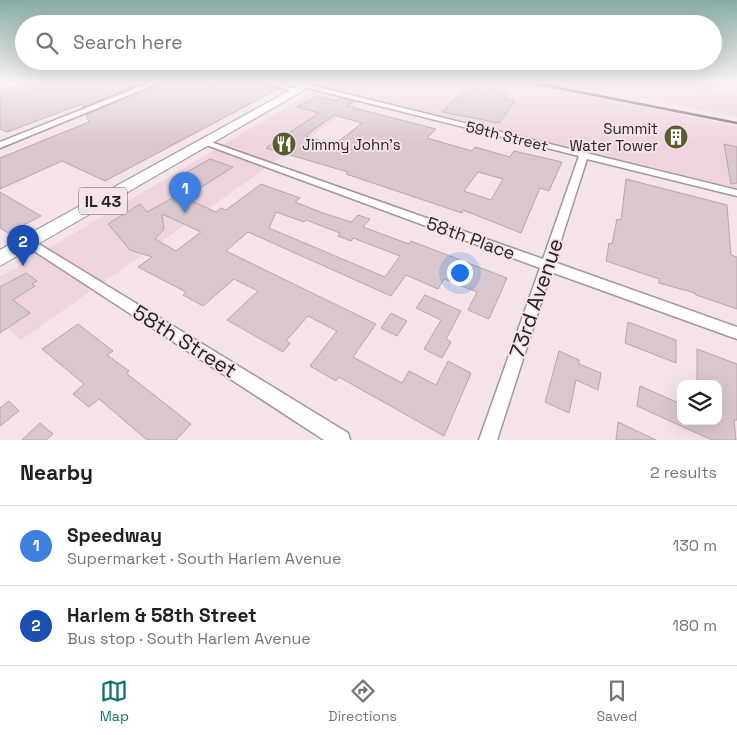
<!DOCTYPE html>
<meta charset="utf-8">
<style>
:root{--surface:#fff;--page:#f6f6f6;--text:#202124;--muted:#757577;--line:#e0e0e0;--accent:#0f766e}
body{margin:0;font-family:"Space Grotesk",sans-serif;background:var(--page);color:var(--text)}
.controls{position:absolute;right:15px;bottom:15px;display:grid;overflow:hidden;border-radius:10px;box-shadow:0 5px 20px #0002}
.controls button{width:45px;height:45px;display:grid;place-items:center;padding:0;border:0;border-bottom:1px solid var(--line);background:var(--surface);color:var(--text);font:25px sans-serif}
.you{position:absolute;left:459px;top:272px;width:18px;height:18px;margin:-12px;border:4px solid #fff;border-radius:50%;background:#1a73e8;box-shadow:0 0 0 8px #1a73e833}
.badge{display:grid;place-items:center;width:32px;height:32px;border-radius:50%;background:var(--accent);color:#fff;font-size:16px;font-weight:700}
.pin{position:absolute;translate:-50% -41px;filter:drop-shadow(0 1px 2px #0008)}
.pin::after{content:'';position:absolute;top:26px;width:18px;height:15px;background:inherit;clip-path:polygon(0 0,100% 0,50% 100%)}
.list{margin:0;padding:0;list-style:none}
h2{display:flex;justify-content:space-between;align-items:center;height:65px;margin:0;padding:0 20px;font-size:21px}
h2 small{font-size:16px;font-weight:400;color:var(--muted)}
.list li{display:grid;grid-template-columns:32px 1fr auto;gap:15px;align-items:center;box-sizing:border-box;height:80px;padding:0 20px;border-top:1px solid var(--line)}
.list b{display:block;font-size:19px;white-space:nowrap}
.list p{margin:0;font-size:16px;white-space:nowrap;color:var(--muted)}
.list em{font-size:16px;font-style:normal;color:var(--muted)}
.icon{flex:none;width:28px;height:28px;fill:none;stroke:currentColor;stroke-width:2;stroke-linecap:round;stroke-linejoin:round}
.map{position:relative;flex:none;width:737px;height:440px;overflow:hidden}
.search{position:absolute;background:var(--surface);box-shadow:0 5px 20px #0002;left:15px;right:15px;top:15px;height:55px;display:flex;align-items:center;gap:12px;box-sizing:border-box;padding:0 18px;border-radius:28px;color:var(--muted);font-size:19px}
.sheet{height:225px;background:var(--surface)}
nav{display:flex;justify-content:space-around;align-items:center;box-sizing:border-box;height:70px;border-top:1px solid var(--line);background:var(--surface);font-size:14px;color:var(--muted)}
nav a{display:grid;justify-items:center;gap:2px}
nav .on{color:var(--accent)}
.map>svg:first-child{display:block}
.built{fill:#edd4de}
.building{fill:#d9c7ce;stroke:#b6a5ac;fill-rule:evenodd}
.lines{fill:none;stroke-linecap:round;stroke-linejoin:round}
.street-casing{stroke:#a5959b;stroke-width:3}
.primary-casing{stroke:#a5959b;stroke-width:2}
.street{fill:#fff;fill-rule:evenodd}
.primary{fill:#fff;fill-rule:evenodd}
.rail{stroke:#72686c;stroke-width:2.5}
.labels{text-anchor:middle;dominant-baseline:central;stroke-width:4;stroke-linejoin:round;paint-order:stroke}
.far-poi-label{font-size:15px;fill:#272123;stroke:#f5e3ea;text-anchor:end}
.far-street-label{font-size:15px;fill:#272123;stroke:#f5e3ea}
.shield{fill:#f5e3ea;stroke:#655b5f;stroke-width:1}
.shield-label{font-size:16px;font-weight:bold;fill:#272123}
.street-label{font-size:18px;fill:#272123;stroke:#f5e3ea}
.near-street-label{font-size:21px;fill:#272123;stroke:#f5e3ea}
</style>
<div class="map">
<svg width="737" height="440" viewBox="0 0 737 440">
<rect width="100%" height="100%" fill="#f5e3ea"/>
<path class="built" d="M329,82H737V117L622,95L619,102L737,126V188L366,98L21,340L0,322V277Z"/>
<path class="building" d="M26,82H145L83,107L82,104L7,132L0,129V91Z
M163,82H200L212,86L221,82H260L278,89L105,181L62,161L0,189V158L89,122L86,115Z
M472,82H490L484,88L509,93L504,99L515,101L499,123L442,112Z
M316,96L337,101L341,98L354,101L347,106L436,129L427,138L472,151L475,147L510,157L514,151L562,162L549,191L540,188L521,233L463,210L462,213L346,174L348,172L266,148L319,113L297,107ZM334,115L362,123L334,145L305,136ZM478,172L503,179L491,200L464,191Z
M724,144L737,147V183L731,184Z
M210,159L233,167L197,190L173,180Z
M626,179L727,205L731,255L737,257V309L696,295L695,293L659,283V279L606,261L609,243L612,244L617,219L621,220Z
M261,184L300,198L295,202L323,213L351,222L358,215L370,219L363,227L409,244L411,241L507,278L489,319L468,310L477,292L444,279L438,289L406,275L391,296L248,232L226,251L376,324L353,357L402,383L409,371L436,385L448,361L471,373L444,436L339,377L336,381L310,366L337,331L308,316L286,341L290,343L283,352L227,320L258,291L234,279L203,306L183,295L186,292L138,267L152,257L130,250L108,224L140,204L147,212L178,195L216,212L221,208L226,210ZM276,212L304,222L306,220L340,233L338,236L351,241L353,238L400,256L385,277L269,228ZM162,214L201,232L176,251L155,239L164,229Z
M0,192L41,216L8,233L0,228Z
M26,273L37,281L32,284L35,286L13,300L30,313L0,333V287Z
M425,295L461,311L446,339L451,342L442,358L424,349L441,320L416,308Z
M391,313L407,321L397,336L381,328Z
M628,322L676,340V363L625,343Z
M78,324L113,351L107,355L129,371L126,373L191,424L176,440H147L99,399L89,407L73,394L84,384L42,349Z
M697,349L737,364V420H734L736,440H712L637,406L640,386L681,404V421H718V384H697Z
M559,351L579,360V364L601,373L598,390L576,380L569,413L545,402Z
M9,401L19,411L0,426V408Z
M618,422L656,440H616Z
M40,423L53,434L46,440H22Z"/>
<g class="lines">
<defs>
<path id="street" d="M0,82H7L0,85Z
M151,82H161L0,148V142Z
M262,82H274L302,91L298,93Z
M306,84L737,190V196L587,159L554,262L737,327V339L551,272L497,440H479L540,268L201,143L202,141H208L543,259L579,156L304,87L303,86Z
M29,238L348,433L350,440H324L25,245L23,242Z"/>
<path id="primary" d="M305,82H318L0,266V250Z"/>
</defs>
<use href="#street" class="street-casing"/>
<use href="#primary" class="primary-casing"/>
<use href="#street" class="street"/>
<use href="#primary" class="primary"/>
<path class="rail" d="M528,82L737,123"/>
</g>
<linearGradient id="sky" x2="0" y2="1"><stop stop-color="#88ada4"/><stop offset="0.57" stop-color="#faf2f6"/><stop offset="1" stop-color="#faf2f6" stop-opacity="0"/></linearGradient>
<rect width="737" height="144" fill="url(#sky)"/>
<defs>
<symbol id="building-disc" viewBox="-11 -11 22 22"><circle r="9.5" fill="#585d2b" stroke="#f5e3ea"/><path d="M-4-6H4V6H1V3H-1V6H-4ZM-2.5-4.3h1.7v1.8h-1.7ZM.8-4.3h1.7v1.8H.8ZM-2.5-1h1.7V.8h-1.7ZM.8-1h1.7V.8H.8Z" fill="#fff"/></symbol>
<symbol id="restaurant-disc" viewBox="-11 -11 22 22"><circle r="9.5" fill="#585d2b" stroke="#f5e3ea"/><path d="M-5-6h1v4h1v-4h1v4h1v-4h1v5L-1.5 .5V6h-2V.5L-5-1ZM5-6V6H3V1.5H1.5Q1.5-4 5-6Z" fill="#fff"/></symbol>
</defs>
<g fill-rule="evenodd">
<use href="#building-disc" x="662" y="123" width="28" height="28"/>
<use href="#restaurant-disc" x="270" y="130" width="28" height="28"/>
</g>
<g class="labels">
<g class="far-poi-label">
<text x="658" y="128">Summit<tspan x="658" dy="17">Water Tower</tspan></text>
<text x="302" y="144" text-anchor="start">Jimmy John's</text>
</g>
<g class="far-street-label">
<text transform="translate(507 136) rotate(14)">59th Street</text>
</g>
<rect class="shield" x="79" y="187.5" width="48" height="27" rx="4"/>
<g class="shield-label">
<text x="103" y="201">IL 43</text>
</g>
<g class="street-label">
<text transform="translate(471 238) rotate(20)">58th Place</text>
</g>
<g class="near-street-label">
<text transform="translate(536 298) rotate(-71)">73rd Avenue</text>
<text transform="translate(185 341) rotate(32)">58th Street</text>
</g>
</g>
</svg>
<div class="controls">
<button><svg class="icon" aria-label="layers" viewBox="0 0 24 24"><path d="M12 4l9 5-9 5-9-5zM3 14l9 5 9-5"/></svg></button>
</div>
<div class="you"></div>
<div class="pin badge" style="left:185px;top:213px;background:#3f7fe0">1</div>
<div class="pin badge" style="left:23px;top:266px;background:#1a4fb4">2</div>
<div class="search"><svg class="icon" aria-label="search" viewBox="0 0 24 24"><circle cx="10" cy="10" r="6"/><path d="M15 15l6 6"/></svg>Search here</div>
</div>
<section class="sheet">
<h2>Nearby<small>2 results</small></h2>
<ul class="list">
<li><span class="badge" style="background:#3f7fe0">1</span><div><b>Speedway</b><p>Supermarket · South Harlem Avenue</p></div><em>130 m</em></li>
<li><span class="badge" style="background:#1a4fb4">2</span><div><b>Harlem &amp; 58th Street</b><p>Bus stop · South Harlem Avenue</p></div><em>180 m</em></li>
</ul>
</section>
<nav>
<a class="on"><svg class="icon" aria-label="map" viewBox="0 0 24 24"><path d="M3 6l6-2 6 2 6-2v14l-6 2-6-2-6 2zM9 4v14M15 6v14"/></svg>Map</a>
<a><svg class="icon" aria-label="directions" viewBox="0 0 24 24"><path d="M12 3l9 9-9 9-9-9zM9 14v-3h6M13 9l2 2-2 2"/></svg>Directions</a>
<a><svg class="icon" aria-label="saved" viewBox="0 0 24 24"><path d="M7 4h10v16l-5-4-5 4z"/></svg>Saved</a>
</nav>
